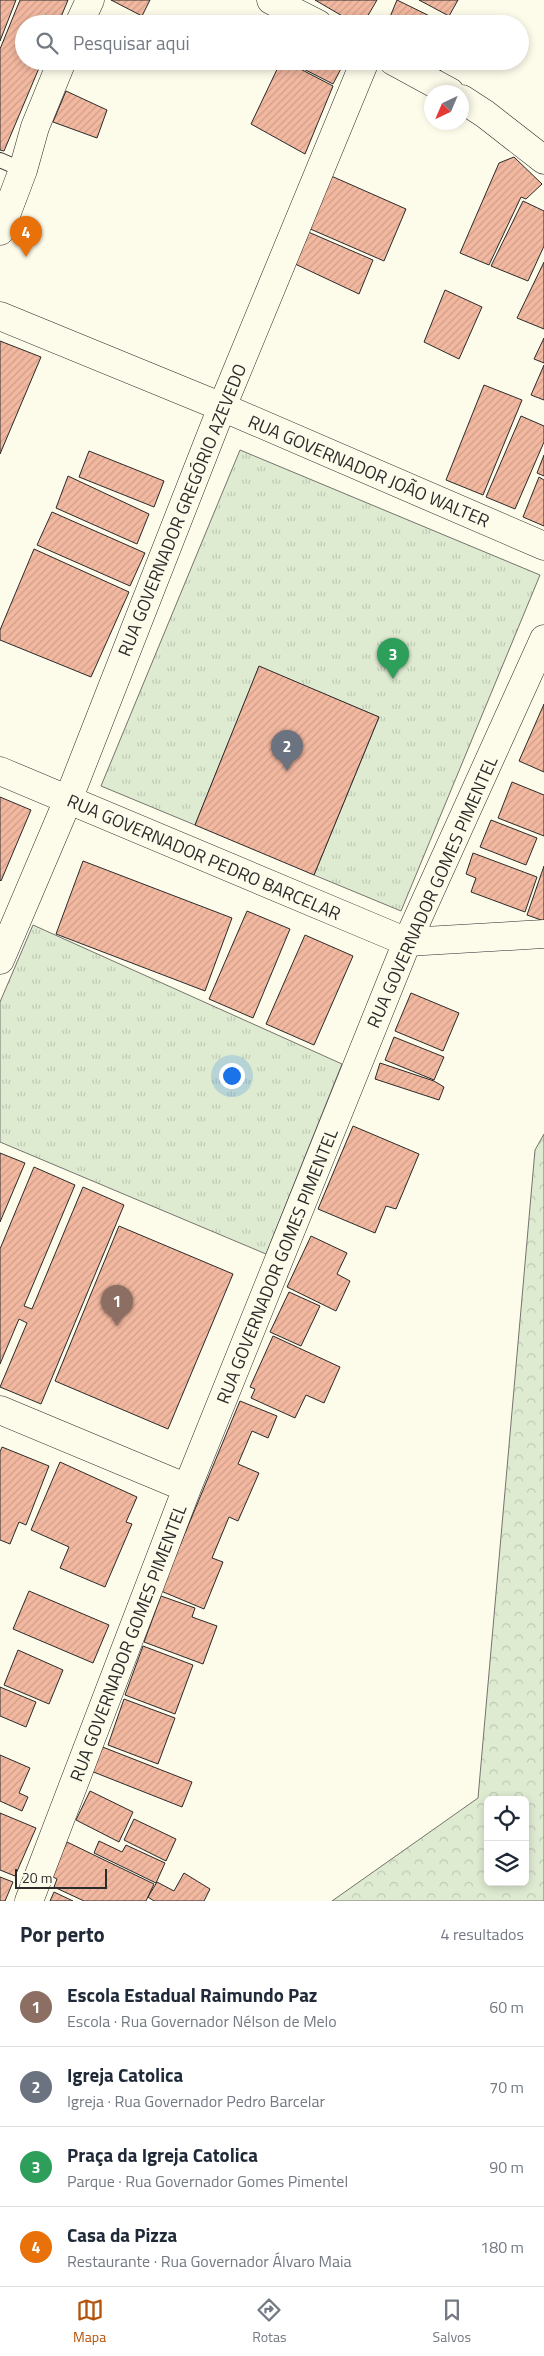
<!DOCTYPE html>
<html lang="pt">
<meta charset="utf-8">
<style>
:root{--surface:#fff;--page:#f2f2f3;--text:#1f2937;--muted:#747a83;--line:#e0e1e3;--accent:#b45309}
body{margin:0;font-family:"Titillium Web",sans-serif;background:var(--page);color:var(--text)}
.controls{position:absolute;right:15px;bottom:15px;display:grid;overflow:hidden;border-radius:8px;box-shadow:0 2px 8px #0003}
.controls button{width:45px;height:45px;display:grid;place-items:center;padding:0;border:0;border-bottom:1px solid var(--line);background:var(--surface);color:var(--text);font:25px sans-serif}
.compass{position:absolute;left:424px;top:85px;width:45px;height:45px;border-radius:50%;background:var(--surface);box-shadow:0 2px 8px #0003;rotate:224deg}
.scale{position:absolute;left:15px;bottom:12px;width:92px;box-sizing:border-box;padding-left:5px;border:2px solid #2b2b2b;border-top:0;font-size:14px;line-height:18px;white-space:nowrap;color:#2b2b2b;-webkit-text-stroke:4px #fdfbea;paint-order:stroke}
.you{position:absolute;left:231px;top:1075px;width:18px;height:18px;margin:-12px;border:4px solid #fff;border-radius:50%;background:#1a73e8;box-shadow:0 0 0 8px #1a73e833}
.badge{display:grid;place-items:center;width:32px;height:32px;border-radius:50%;background:var(--accent);color:#fff;font-size:16px;font-weight:700}
.pin{position:absolute;translate:-50% -41px;filter:drop-shadow(0 1px 2px #0008)}
.pin::after{content:'';position:absolute;top:26px;width:18px;height:15px;background:inherit;clip-path:polygon(0 0,100% 0,50% 100%)}
.list{margin:0;padding:0;list-style:none}
h2{display:flex;justify-content:space-between;align-items:center;height:65px;margin:0;padding:0 20px;font-size:21px}
h2 small{font-size:16px;font-weight:400;color:var(--muted)}
.list li{display:grid;grid-template-columns:32px 1fr auto;gap:15px;align-items:center;box-sizing:border-box;height:80px;padding:0 20px;border-top:1px solid var(--line)}
.list b{display:block;font-size:19px;white-space:nowrap}
.list p{margin:0;font-size:16px;white-space:nowrap;color:var(--muted)}
.list em{font-size:16px;font-style:normal;color:var(--muted)}
.icon{flex:none;width:28px;height:28px;fill:none;stroke:currentColor;stroke-width:2;stroke-linecap:round;stroke-linejoin:round}
.map{position:relative;flex:none;width:544px;height:1901px;overflow:hidden}
.search{position:absolute;background:var(--surface);box-shadow:0 2px 8px #0003;left:15px;right:15px;top:15px;height:55px;display:flex;align-items:center;gap:12px;box-sizing:border-box;padding:0 18px;border-radius:28px;color:var(--muted);font-size:19px}
.sheet{height:385px;background:var(--surface)}
nav{display:flex;justify-content:space-around;align-items:center;box-sizing:border-box;height:70px;border-top:1px solid var(--line);background:var(--surface);font-size:14px;color:var(--muted)}
nav a{display:grid;justify-items:center;gap:2px}
nav .on{color:var(--accent)}
.map>svg:first-child{display:block}
.grass{fill:url(#grass-tufts);stroke:#74746e}
.forest{fill:url(#forest-crowns);stroke:#74746e;fill-rule:evenodd}
.building{fill:url(#building-hatch);stroke:#2b2b2b}
.lines{fill:none;stroke-linecap:round;stroke-linejoin:round}
.lane-casing{stroke:#2b2b2b;stroke-width:16}
.street-casing{stroke:#2b2b2b;stroke-width:29}
.lane{stroke:#fdfbea;stroke-width:14}
.street{stroke:#fdfbea;stroke-width:28}
.labels{text-anchor:middle;dominant-baseline:central;stroke-width:4;stroke-linejoin:round;paint-order:stroke}
.street-label{font-size:18px;fill:#2b2b2b;stroke:#fdfbea}
</style>
<div class="map">
<svg width="544" height="1901" viewBox="0 0 544 1901">
<defs>
<pattern id="grass-tufts" width="24" height="20" patternUnits="userSpaceOnUse" patternTransform="scale(1.25)"><rect width="24" height="20" fill="#deebd1"/><path d="M3 7l-1-3M5 7V3M7 7l1-3M15 17l-1-3M17 17v-4M19 17l1-3" fill="none" stroke="#bfcab4"/></pattern>
<pattern id="forest-crowns" width="20" height="18" patternUnits="userSpaceOnUse" patternTransform="scale(1.25)"><rect width="20" height="18" fill="#deebd1"/><path d="M2 6a3 3 0 1 1 6 0M12 15a3 3 0 1 1 6 0" fill="none" stroke="#bfcab4"/></pattern>
<pattern id="building-hatch" width="6" height="6" patternUnits="userSpaceOnUse" patternTransform="scale(1.25)"><rect width="6" height="6" fill="#f2b8a0"/><path d="M-1 1l2-2M0 6l6-6M5 7l2-2" fill="none" stroke="#d09e8a"/></pattern>
</defs>
<rect width="100%" height="100%" fill="#fdfbea"/>
<path class="grass" d="M240,450L540,575L401,911L314,875L379,717L259,667L195,825L101,786Z
M33,925L342,1064L266,1254L0,1142V1002Z"/>
<path class="forest" d="M544,1134V1901H332L478,1798L535,1150ZM488,1800H525V1882H488Z"/>
<path class="building" d="M0,0H16L0,41Z
M20,0H68L58,24H24V61H42L4,151L0,150V49Z
M111,0H150L142,16Z
M315,0H377L363,24H356Z
M397,0L446,24H387Z
M419,0H458L449,16Z
M281,61H285L333,86L305,154L251,124Z
M288,61H345L333,84Z
M419,61H444L440,72Z
M66,91L107,110L97,138L53,122Z
M514,157L542,184L526,199L521,197L489,265L460,253L499,163Z
M329,175L406,209L384,261L308,228Z
M523,201L544,211V246L528,281L491,266Z
M306,231L373,260L359,294L293,263Z
M544,262V329L517,318Z
M445,290L482,307L459,359L424,342Z
M544,338V363L534,359Z
M0,341L41,357L0,454Z
M544,365V400L531,395Z
M484,385L522,400L483,495L446,480Z
M521,416L544,426V442L515,509L486,497Z
M89,451L164,481L154,507L79,477Z
M544,455V476L537,473Z
M68,476L149,514L137,544L56,508Z
M539,477L544,480V526L523,517Z
M52,512L145,553L130,586L37,545Z
M34,549L129,592L91,677L0,640V630Z
M259,666L379,717L314,875L195,825Z
M544,704V772L519,761Z
M512,782L544,795V836L498,818Z
M0,797L31,810L1,881L0,880Z
M491,820L537,838L526,865L480,847Z
M473,853L537,877L525,912L471,892L476,878L466,874Z
M83,861L232,918L205,991L56,934Z
M544,866V921L527,915Z
M247,911L290,929L253,1018L209,999Z
M305,935L353,956L314,1045L266,1024Z
M411,993L459,1013L443,1051L395,1031Z
M394,1037L444,1057L434,1080L385,1060Z
M380,1063L434,1081L444,1087L439,1100L375,1079Z
M353,1126L419,1154L396,1209L386,1206L375,1233L318,1209Z
M0,1153L25,1163L0,1222Z
M34,1167L75,1185L24,1306L32,1309L83,1187L124,1205L41,1404L0,1387L27,1323L19,1319L0,1364V1249Z
M119,1226L233,1274L168,1429L55,1381Z
M311,1236L347,1253L337,1274L350,1281L336,1311L287,1287Z
M289,1292L320,1306L301,1346L270,1332Z
M273,1336L340,1367L324,1403L306,1395L295,1418L251,1398L255,1389L250,1387Z
M240,1401L277,1416L268,1438L252,1431L238,1464L259,1473L238,1521L229,1517L212,1558L223,1562L204,1609L161,1591Z
M2,1447L49,1466L26,1525L19,1522L10,1544L0,1540V1452Z
M60,1462L137,1497L126,1522L132,1524L105,1587L60,1568L69,1547L31,1530Z
M29,1591L109,1625L93,1663L13,1629Z
M161,1596L195,1608L192,1617L217,1626L203,1664L144,1642Z
M143,1646L193,1665L175,1714L125,1695Z
M18,1650L63,1670L49,1704L4,1685Z
M0,1687L36,1702L26,1727L0,1716Z
M124,1699L175,1718L158,1764L108,1745Z
M100,1746L192,1782L182,1807L91,1771Z
M0,1755L30,1768L19,1793L28,1797L22,1811L0,1801Z
M90,1791L133,1812L119,1842L76,1820Z
M0,1813L36,1828L15,1876L0,1870Z
M134,1819L176,1839L166,1861L124,1840Z
M99,1841L122,1852L126,1845L165,1863L156,1883L94,1853Z
M67,1842L154,1884L146,1901H84L54,1887L57,1879L51,1876Z
M184,1873L210,1889L204,1901H154L148,1897L157,1882L174,1891Z
M0,1877L13,1882L5,1901H0Z
M54,1892L73,1901H50Z"/>
<g class="lines">
<defs>
<path id="lane" d="M0,160L23,170"/>
<path id="street" d="M271,0L318,24
M79,24L90,0
M393,61L450,92
M462,99L485,114L544,160
M0,231L23,170L35,127L62,61
M0,316L222,407L544,546
M0,771L407,942L544,934
M0,960L68,800L222,407L365,61
M0,1410L187,1488
M29,1901L187,1488L407,942L544,639"/>
</defs>
<use href="#lane" class="lane-casing"/>
<use href="#street" class="street-casing"/>
<use href="#lane" class="lane"/>
<use href="#street" class="street"/>
</g>
<g class="labels">
<g class="street-label">
<text transform="translate(369 471) rotate(23)">RUA GOVERNADOR JOÃO WALTER</text>
<text transform="translate(182 510) rotate(-68)">RUA GOVERNADOR GREGÓRIO AZEVEDO</text>
<text transform="translate(204 857) rotate(23)">RUA GOVERNADOR PEDRO BARCELAR</text>
<text transform="translate(432 892) rotate(-66)">RUA GOVERNADOR GOMES PIMENTEL</text>
<text transform="translate(277 1266) rotate(-68)">RUA GOVERNADOR GOMES PIMENTEL</text>
<text transform="translate(128 1643) rotate(-69)">RUA GOVERNADOR GOMES PIMENTEL</text>
</g>
</g>
</svg>
<div class="controls">
<button><svg class="icon" aria-label="locate" viewBox="0 0 24 24"><circle cx="12" cy="12" r="6"/><path d="M12 2v4M12 18v4M2 12h4M18 12h4"/></svg></button>
<button><svg class="icon" aria-label="layers" viewBox="0 0 24 24"><path d="M12 4l9 5-9 5-9-5zM3 14l9 5 9-5"/></svg></button>
</div>
<svg class="compass" viewBox="-18 -18 36 36"><path d="M0-13l5 13h-10z" fill="#e53935"/><path d="M0 13l5-13h-10z" fill="#747a83"/></svg>
<div class="scale">20 m</div>
<div class="you"></div>
<div class="pin badge" style="left:117px;top:1326px;background:#8d6e63">1</div>
<div class="pin badge" style="left:287px;top:771px;background:#6b7280">2</div>
<div class="pin badge" style="left:393px;top:679px;background:#2e9e5b">3</div>
<div class="pin badge" style="left:26px;top:257px;background:#e8710a">4</div>
<div class="search"><svg class="icon" aria-label="search" viewBox="0 0 24 24"><circle cx="10" cy="10" r="6"/><path d="M15 15l6 6"/></svg>Pesquisar aqui</div>
</div>
<section class="sheet">
<h2>Por perto<small>4 resultados</small></h2>
<ul class="list">
<li><span class="badge" style="background:#8d6e63">1</span><div><b>Escola Estadual Raimundo Paz</b><p>Escola · Rua Governador Nélson de Melo</p></div><em>60 m</em></li>
<li><span class="badge" style="background:#6b7280">2</span><div><b>Igreja Catolica</b><p>Igreja · Rua Governador Pedro Barcelar</p></div><em>70 m</em></li>
<li><span class="badge" style="background:#2e9e5b">3</span><div><b>Praça da Igreja Catolica</b><p>Parque · Rua Governador Gomes Pimentel</p></div><em>90 m</em></li>
<li><span class="badge" style="background:#e8710a">4</span><div><b>Casa da Pizza</b><p>Restaurante · Rua Governador Álvaro Maia</p></div><em>180 m</em></li>
</ul>
</section>
<nav>
<a class="on"><svg class="icon" aria-label="map" viewBox="0 0 24 24"><path d="M3 6l6-2 6 2 6-2v14l-6 2-6-2-6 2zM9 4v14M15 6v14"/></svg>Mapa</a>
<a><svg class="icon" aria-label="directions" viewBox="0 0 24 24"><path d="M12 3l9 9-9 9-9-9zM9 14v-3h6M13 9l2 2-2 2"/></svg>Rotas</a>
<a><svg class="icon" aria-label="saved" viewBox="0 0 24 24"><path d="M7 4h10v16l-5-4-5 4z"/></svg>Salvos</a>
</nav>
